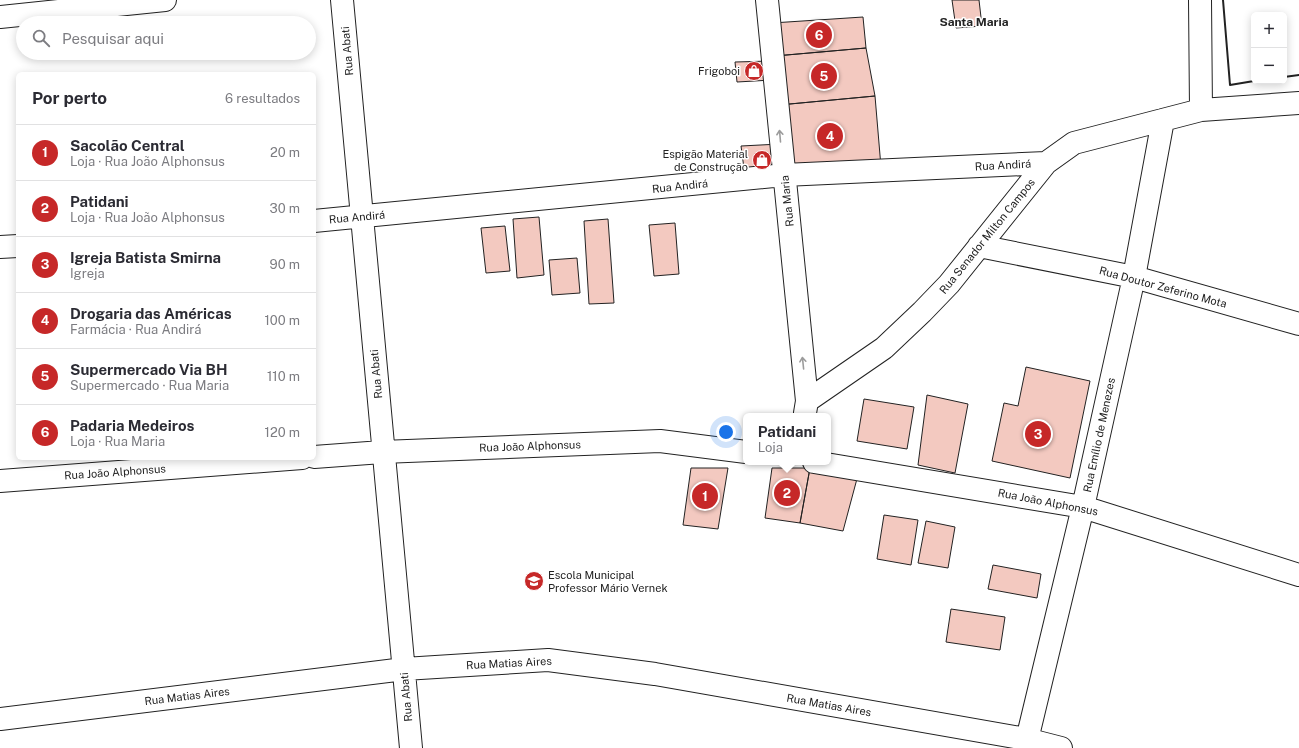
<!DOCTYPE html>
<html lang="pt">
<meta charset="utf-8">
<style>
:root{--surface:#fff;--page:#f2f2f3;--text:#2b2b33;--muted:#7c7c81;--line:#e1e1e2;--accent:#c62828}
body{margin:0;font-family:"Public Sans",sans-serif;background:var(--page);color:var(--text)}
.controls{position:absolute;right:12px;top:12px;display:grid;overflow:hidden;border-radius:6px;box-shadow:0 2px 10px #0003}
.controls button{width:36px;height:36px;display:grid;place-items:center;padding:0;border:0;border-bottom:1px solid var(--line);background:var(--surface);color:var(--text);font:20px sans-serif}
.you{position:absolute;left:726px;top:432px;width:14px;height:14px;margin:-10px;border:3px solid #fff;border-radius:50%;background:#1a73e8;box-shadow:0 0 0 6px #1a73e833}
.badge{display:grid;place-items:center;width:26px;height:26px;border-radius:50%;background:var(--accent);color:#fff;font-size:13px;font-weight:700}
.pin{position:absolute;translate:-50% -50%;border:2px solid #fff;box-shadow:0 1px 4px #0006}
.popup{position:absolute;left:743px;top:413px;width:88px;height:52px;box-sizing:border-box;display:grid;place-content:center;border-radius:6px;background:var(--surface);filter:drop-shadow(0 1px 3px #0005);font-size:13px;white-space:nowrap;color:var(--muted)}
.popup b{font-size:15px;color:var(--text)}
.popup::after{content:'';position:absolute;left:50%;top:100%;margin-left:-8px;border:8px solid transparent;border-top-color:var(--surface)}
.list{margin:0;padding:0;list-style:none}
h2{display:flex;justify-content:space-between;align-items:center;height:52px;margin:0;padding:0 16px;font-size:17px}
h2 small{font-size:13px;font-weight:400;color:var(--muted)}
.list li{display:grid;grid-template-columns:26px 1fr auto;gap:12px;align-items:center;box-sizing:border-box;height:56px;padding:0 16px;border-top:1px solid var(--line)}
.list b{display:block;font-size:15px;white-space:nowrap}
.list p{margin:0;font-size:13px;white-space:nowrap;color:var(--muted)}
.list em{font-size:13px;font-style:normal;color:var(--muted)}
.icon{flex:none;width:22px;height:22px;fill:none;stroke:currentColor;stroke-width:2;stroke-linecap:round;stroke-linejoin:round}
.map{position:relative;flex:none;width:1299px;height:748px;overflow:hidden}
.search{position:absolute;background:var(--surface);box-shadow:0 2px 10px #0003;left:16px;top:16px;width:300px;height:44px;display:flex;align-items:center;gap:10px;box-sizing:border-box;padding:0 14px;border-radius:22px;color:var(--muted);font-size:15px}
.panel{position:absolute;background:var(--surface);box-shadow:0 2px 10px #0003;left:16px;top:72px;width:300px;height:388px;border-radius:6px}
.map>svg:first-child{display:block}
.building{fill:#f3c9c0;stroke:#222}
.lines{fill:none;stroke-linecap:round;stroke-linejoin:round}
.minor-casing{stroke:#222;stroke-width:24}
.minor{stroke:#fff;stroke-width:22}
.wall{stroke:#222;stroke-width:2}
.oneway{stroke:#9c9c9c}
.labels{text-anchor:middle;dominant-baseline:central;stroke-width:3;stroke-linejoin:round;paint-order:stroke}
.street-label{font-size:11px;fill:#222;stroke:#fff}
.poi-label{font-size:11px;fill:#222;stroke:#fff;text-anchor:end}
.neighbourhood-label{font-size:12px;font-weight:bold;fill:#222;stroke:#fff}
</style>
<div class="map">
<svg width="1299" height="748" viewBox="0 0 1299 748">
<rect width="100%" height="100%" fill="#fff"/>
<path class="building" d="M952,0H979L982,26L956,28Z
M863,17L866,48L775,56L772,23Z
M866,48L875,96L779,105L775,56Z
M770,61L772,80L737,82L735,62Z
M875,96L881,167L786,173L779,105Z
M780,144L782,174L745,176L741,146Z
M539,217L544,275L517,278L513,219Z
M608,219L614,303L589,304L584,221Z
M675,223L679,274L654,276L649,225Z
M505,226L510,271L486,273L481,228Z
M577,258L580,293L552,295L549,260Z
M1026,367L1090,381L1070,478L992,461L1004,403L1018,406Z
M927,395L968,404L955,473L918,465Z
M864,399L914,407L907,449L857,441Z
M691,468H728L718,529L683,525Z
M772,468H810L800,523L765,518Z
M810,468L858,475L843,531L800,523Z
M884,515L918,520L911,565L877,559Z
M926,521L955,527L948,568L918,563Z
M993,565L1041,574L1037,598L988,589Z
M951,609L1005,617L1000,650L946,642Z"/>
<g class="lines">
<defs>
<path id="minor" d="M342,0L411,748
M767,0L807,401L805,413
M1200,0L1201,110
M0,17L165,0
M314,221L784,175L1046,163
M979,246L1134,277L1299,324
M0,247L18,246
M807,401L884,348L922,312L949,284L1046,163L1074,143L1201,110L1299,103
M314,457L382,452L660,441L746,452
M814,462L1083,507L1299,575
M0,481L302,458
M0,719L404,669L548,660L655,674L1026,739L1061,748
M1025,748L1083,507L1134,277L1163,120"/>
</defs>
<use href="#minor" class="minor-casing"/>
<use href="#minor" class="minor"/>
<path class="wall" d="M1223,0L1230,85L1254,81
M1284,77L1299,75"/>
</g>
<defs><path id="oneway-shaft" d="M-6 0H5M1.5-3L5.5 0L1.5 3" fill="none" stroke-width="1.6" stroke-linecap="round" stroke-linejoin="round"/></defs>
<g class="oneway">
<use href="#oneway-shaft" transform="translate(780 136) rotate(-95)"/>
<use href="#oneway-shaft" transform="translate(803 363) rotate(-96)"/>
</g>
<defs>
<symbol id="shop-disc" viewBox="-11 -11 22 22"><circle r="9.5" fill="#c62828" stroke="#fff"/><path d="M-5-2.5h2.3a2.7 3.5 0 0 1 5.4 0H5L5.5 6h-11ZM-1.5-2.5h3a1.5 2.3 0 0 0-3 0Z" fill="#fff"/></symbol>
<symbol id="school-disc" viewBox="-11 -11 22 22"><circle r="9.5" fill="#c62828" stroke="#fff"/><path d="M0-5L7-2L0 1L-7-2ZM-4 1L0 2.5L4 1V4Q0 6-4 4Z" fill="#fff"/></symbol>
</defs>
<g fill-rule="evenodd">
<use href="#shop-disc" x="743" y="60" width="22" height="22"/>
<use href="#shop-disc" x="751" y="149" width="22" height="22"/>
<use href="#school-disc" x="523" y="570" width="22" height="22"/>
</g>
<g class="labels">
<g class="street-label">
<text transform="translate(347 51) rotate(-95)">Rua Abati</text>
<text transform="translate(1003 165) rotate(-3)">Rua Andirá</text>
<text transform="translate(680 186) rotate(-6)">Rua Andirá</text>
<text transform="translate(787 201) rotate(-96)">Rua Maria</text>
<text transform="translate(357 217) rotate(-5)">Rua Andirá</text>
<text transform="translate(987 236) rotate(-51)">Rua Senador Milton Campos</text>
<text transform="translate(1163 287) rotate(15)">Rua Doutor Zeferino Mota</text>
<text transform="translate(376 374) rotate(-95)">Rua Abati</text>
<text transform="translate(1099 435) rotate(-78)">Rua Emílio de Menezes</text>
<text transform="translate(530 446) rotate(-2)">Rua João Alphonsus</text>
<text transform="translate(115 472) rotate(-4)">Rua João Alphonsus</text>
<text transform="translate(1048 502) rotate(11)">Rua João Alphonsus</text>
<text transform="translate(509 663) rotate(-3)">Rua Matias Aires</text>
<text transform="translate(187 696) rotate(-7)">Rua Matias Aires</text>
<text transform="translate(406 697) rotate(-95)">Rua Abati</text>
<text transform="translate(829 705) rotate(10)">Rua Matias Aires</text>
</g>
<g class="poi-label">
<text x="740" y="71">Frigoboi</text>
<text x="748" y="154">Espigão Material<tspan x="748" dy="13">de Construção</tspan></text>
<text x="548" y="575" text-anchor="start">Escola Municipal<tspan x="548" dy="13">Professor Mário Vernek</tspan></text>
</g>
<g class="neighbourhood-label">
<text x="974" y="22">Santa Maria</text>
</g>
</g>
</svg>
<div class="controls">
<button>+</button>
<button>−</button>
</div>
<div class="you"></div>
<div class="pin badge" style="left:705px;top:496px">1</div>
<div class="pin badge" style="left:787px;top:493px">2</div>
<div class="popup"><b>Patidani</b>Loja</div>
<div class="pin badge" style="left:1038px;top:434px">3</div>
<div class="pin badge" style="left:830px;top:136px">4</div>
<div class="pin badge" style="left:824px;top:76px">5</div>
<div class="pin badge" style="left:819px;top:35px">6</div>
<div class="search"><svg class="icon" aria-label="search" viewBox="0 0 24 24"><circle cx="10" cy="10" r="6"/><path d="M15 15l6 6"/></svg>Pesquisar aqui</div>
<section class="panel">
<h2>Por perto<small>6 resultados</small></h2>
<ul class="list">
<li><span class="badge">1</span><div><b>Sacolão Central</b><p>Loja · Rua João Alphonsus</p></div><em>20 m</em></li>
<li><span class="badge">2</span><div><b>Patidani</b><p>Loja · Rua João Alphonsus</p></div><em>30 m</em></li>
<li><span class="badge">3</span><div><b>Igreja Batista Smirna</b><p>Igreja</p></div><em>90 m</em></li>
<li><span class="badge">4</span><div><b>Drogaria das Américas</b><p>Farmácia · Rua Andirá</p></div><em>100 m</em></li>
<li><span class="badge">5</span><div><b>Supermercado Via BH</b><p>Supermercado · Rua Maria</p></div><em>110 m</em></li>
<li><span class="badge">6</span><div><b>Padaria Medeiros</b><p>Loja · Rua Maria</p></div><em>120 m</em></li>
</ul>
</section>
</div>
